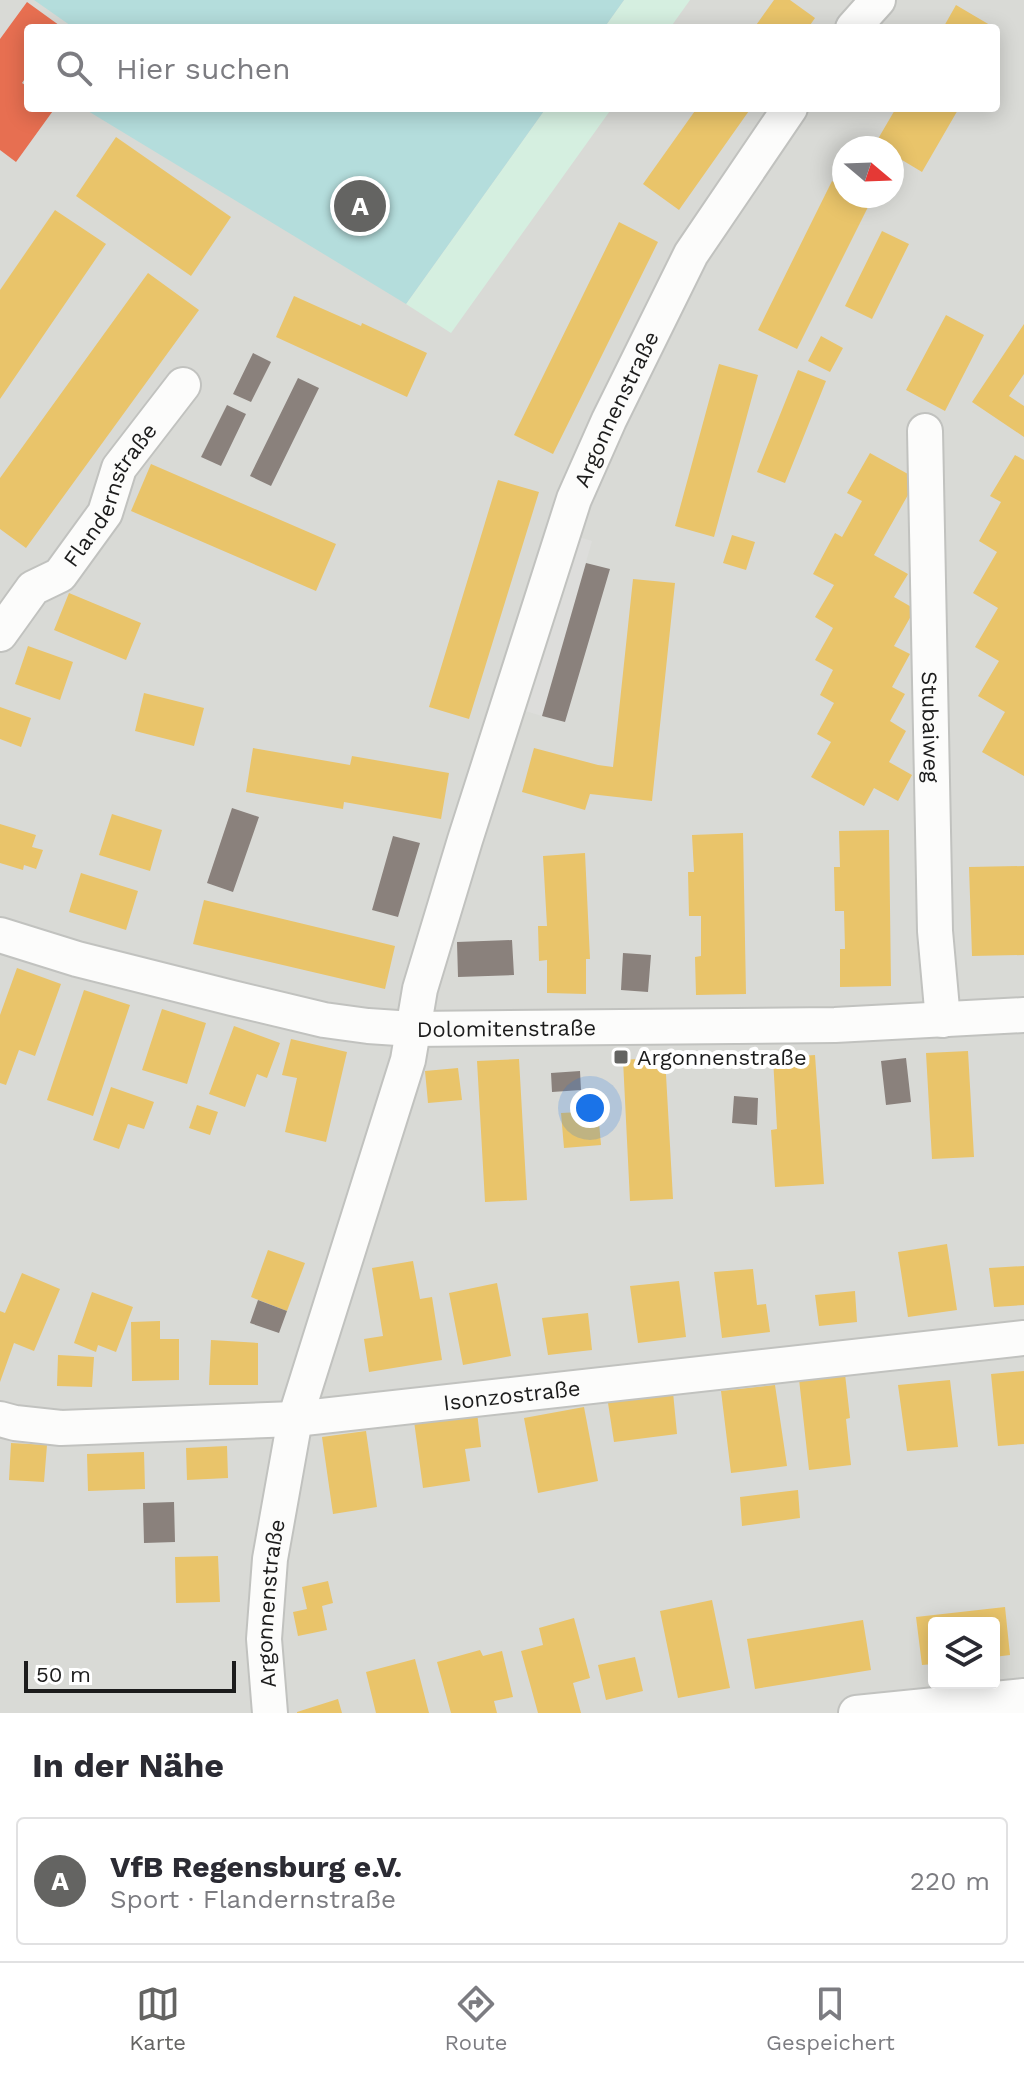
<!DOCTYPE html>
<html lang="de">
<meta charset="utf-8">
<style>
:root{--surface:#fff;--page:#f7f7f7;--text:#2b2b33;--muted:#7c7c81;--line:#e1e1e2;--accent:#646462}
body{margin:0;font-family:"Work Sans",sans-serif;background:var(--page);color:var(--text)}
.controls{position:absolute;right:24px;bottom:24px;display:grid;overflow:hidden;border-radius:8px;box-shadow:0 4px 20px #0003}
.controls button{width:72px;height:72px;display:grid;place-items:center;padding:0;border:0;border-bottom:2px solid var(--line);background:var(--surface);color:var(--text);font:40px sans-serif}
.compass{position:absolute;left:832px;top:136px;width:72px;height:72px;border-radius:50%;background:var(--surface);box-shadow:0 4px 20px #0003;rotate:109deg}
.scale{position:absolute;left:24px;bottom:20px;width:212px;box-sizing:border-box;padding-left:8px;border:4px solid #1c1c1c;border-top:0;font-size:22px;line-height:28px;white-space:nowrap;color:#1c1c1c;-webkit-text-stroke:6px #fff;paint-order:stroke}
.you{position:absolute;left:590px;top:1108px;width:28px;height:28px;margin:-20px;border:6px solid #fff;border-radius:50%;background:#1a73e8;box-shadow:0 0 0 12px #1a73e833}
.badge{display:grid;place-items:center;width:52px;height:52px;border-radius:50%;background:var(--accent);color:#fff;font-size:26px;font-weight:700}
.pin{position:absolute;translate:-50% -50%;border:4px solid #fff;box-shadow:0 2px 8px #0006}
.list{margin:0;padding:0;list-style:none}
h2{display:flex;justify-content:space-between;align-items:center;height:104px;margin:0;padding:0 32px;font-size:34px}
h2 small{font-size:26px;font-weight:400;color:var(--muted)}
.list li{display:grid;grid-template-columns:52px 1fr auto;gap:24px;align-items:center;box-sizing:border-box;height:128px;margin:0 16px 16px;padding:0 16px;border:2px solid var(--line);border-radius:8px}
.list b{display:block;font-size:30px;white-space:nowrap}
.list p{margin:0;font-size:26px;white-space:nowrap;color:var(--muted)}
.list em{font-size:26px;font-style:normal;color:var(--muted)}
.icon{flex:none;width:44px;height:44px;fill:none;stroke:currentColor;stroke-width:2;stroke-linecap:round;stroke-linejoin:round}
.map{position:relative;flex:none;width:1024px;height:1713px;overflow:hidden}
.search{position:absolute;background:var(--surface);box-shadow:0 4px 20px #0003;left:24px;right:24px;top:24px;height:88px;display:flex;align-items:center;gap:20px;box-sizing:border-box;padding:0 28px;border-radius:8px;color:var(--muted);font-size:30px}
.sheet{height:248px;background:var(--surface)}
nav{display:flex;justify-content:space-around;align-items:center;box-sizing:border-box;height:112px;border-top:2px solid var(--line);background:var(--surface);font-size:22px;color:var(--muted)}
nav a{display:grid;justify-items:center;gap:4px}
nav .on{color:var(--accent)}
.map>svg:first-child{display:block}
.residential{fill:#d9dad6;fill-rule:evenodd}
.park{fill:#d5efe0}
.pitch{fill:#b4dddc}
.parking{fill:#dddddb}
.homes{fill:#e9c46a}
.shops{fill:#e76f51}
.industry{fill:#8a817c}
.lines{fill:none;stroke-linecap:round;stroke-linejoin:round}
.street-casing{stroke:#c1c2bf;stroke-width:38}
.street{stroke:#fcfcfb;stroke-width:34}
.poi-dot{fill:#646462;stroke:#fff;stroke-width:3}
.labels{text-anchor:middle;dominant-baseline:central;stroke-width:8;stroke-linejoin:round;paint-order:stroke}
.street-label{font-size:22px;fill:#1c1c1c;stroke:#fff}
.poi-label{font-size:22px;fill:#1c1c1c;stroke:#fff;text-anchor:start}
</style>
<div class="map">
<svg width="1024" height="1713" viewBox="0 0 1024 1713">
<rect width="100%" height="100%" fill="#eaebe5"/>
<path class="residential" d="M0,0H1024V1713H0ZM28,28H996V108H28ZM844,148H892V196H844ZM934,1623H994V1683H934Z"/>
<path class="park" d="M624,0H690L670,28H604Z
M546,108H612L451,333L406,304Z"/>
<path class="pitch" d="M34,0H624L604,28H74Z
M83,108H546L406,304Z"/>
<path class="parking" d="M572,535L592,541L542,716L522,710Z"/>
<path class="homes" d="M774,0H790L815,18L808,28H754Z
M956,5L995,28H943Z
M697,108H751L679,210L643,184Z
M896,108H959L922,172L892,154V148H882L875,144Z
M116,137L231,217L191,276L76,196Z
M832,181L844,187V196H861L871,201L797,349L758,330Z
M55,210L106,244L0,399V290Z
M619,222L658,242L553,454L514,435Z
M882,231L909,244L872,319L845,306Z
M148,273L199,310L26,548L0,529V478Z
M294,296L361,326L362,323L427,353L407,397L276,337Z
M946,315L984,335L945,411L906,390Z
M1024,324V374L1009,396L1024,406V437L972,402Z
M821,336L843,348L830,372L808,361Z
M719,364L758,375L714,537L675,526Z
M798,370L826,381L785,483L757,472Z
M870,453L917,479L874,555L908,574L894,597L915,609L894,646L910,654L892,687L905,694L890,721L906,731L889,762L912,775L898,801L874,788L864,806L811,777L831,742L817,734L834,703L820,695L833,670L815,660L833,628L815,617L834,585L813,574L835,533L842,537L862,501L847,493Z
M1015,455L1024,460V776L982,752L1005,712L978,696L999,661L975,647L998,608L973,593L997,552L979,541L1001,502L990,496Z
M151,464L336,544L316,591L131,511Z
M498,480L539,492L469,719L429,707Z
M732,535L755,542L746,570L723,563Z
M633,579L675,583L652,801L590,794L585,810L522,792L534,748L598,765L613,767Z
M69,593L141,623L126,660L54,630Z
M28,646L73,662L60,700L15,684Z
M144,693L204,708L194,746L135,731Z
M0,707L31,718L21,747L0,739Z
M253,748L350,765L352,756L449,773L441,819L344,802L343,809L246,792Z
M112,814L162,830L150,871L99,855Z
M0,824L36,835L32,847L43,850L36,869L24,865L23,870L0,863Z
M889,830L891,986L840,987V949H845L844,911H835L834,867H840L839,831Z
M743,833L746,994L696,995L695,957L701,956V916H689L688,872H694L692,835Z
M585,853L590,959H586V994L547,993V960L539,961L538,926H547L543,856Z
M1024,866V955L972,956L969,867Z
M81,873L138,891L126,930L69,912Z
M204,900L395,946L385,989L193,944Z
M17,968L61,984L35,1056L19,1050L6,1085L0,1083V1015Z
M84,990L130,1005L93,1116L47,1100Z
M162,1009L206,1023L187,1084L142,1070Z
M234,1026L280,1043L267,1078L257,1074L245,1107L209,1094Z
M291,1039L347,1052L326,1142L285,1132L297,1078L282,1075Z
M968,1051L974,1157L932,1159L926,1053Z
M815,1055L824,1184L775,1187L771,1130L777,1129L773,1058Z
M665,1057L673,1199L630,1201L623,1060Z
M519,1059L527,1200L485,1202L477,1061Z
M458,1068L462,1100L428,1103L425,1071Z
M111,1087L154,1102L144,1129L128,1124L119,1149L93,1140Z
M197,1105L218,1112L210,1135L189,1128Z
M598,1111L601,1145L564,1148L561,1113Z
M947,1244L957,1310L908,1317L898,1252Z
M268,1250L305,1263L287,1311L251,1297Z
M413,1261L420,1299L432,1297L442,1360L369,1372L364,1339L383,1336L372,1268Z
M1024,1266V1305L994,1307L989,1268Z
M753,1269L757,1305L766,1304L770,1332L722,1338L714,1272Z
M22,1273L60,1289L34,1351L14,1343L0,1382V1311L5,1313Z
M679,1281L686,1337L638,1343L630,1286Z
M497,1283L511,1356L463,1365L449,1293Z
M855,1291L857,1322L819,1326L815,1295Z
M92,1292L133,1307L116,1352L98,1345L96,1352L74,1343Z
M588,1313L592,1350L548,1355L542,1318Z
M160,1321V1339H179V1380L132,1381L131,1322Z
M211,1340L258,1343V1385H209Z
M58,1355L94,1357L92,1387L57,1386Z
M1024,1371V1444L998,1446L991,1374Z
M845,1374L850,1418L846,1419L851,1465L809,1470L799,1379Z
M950,1380L958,1447L907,1451L898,1385Z
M775,1385L787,1466L731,1473L721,1391Z
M673,1392L677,1434L614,1442L608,1403Z
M584,1407L598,1481L538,1493L524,1418Z
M477,1412L481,1447L465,1449L470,1481L423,1488L414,1421Z
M366,1431L377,1507L333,1514L322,1437Z
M11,1443L47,1445L44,1482L9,1480Z
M227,1446L228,1478L187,1480L186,1448Z
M144,1452L145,1489L88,1491L87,1454Z
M798,1490L800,1518L742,1526L740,1497Z
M218,1556L220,1602L176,1603L175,1557Z
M328,1581L333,1603L322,1606L327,1630L298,1636L293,1612L307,1609L302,1587Z
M712,1600L730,1688L678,1698L660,1611Z
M1005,1607L1010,1655L994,1657V1623H934V1664L922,1665L916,1617Z
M574,1618L590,1678L573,1683L581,1713H538L521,1651L543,1645L539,1628Z
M863,1620L871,1670L755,1689L747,1639Z
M480,1650L483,1656L502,1651L513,1697L494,1701L497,1713H451L437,1662Z
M635,1657L643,1691L606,1700L598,1665Z
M415,1659L429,1713H376L366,1672Z
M338,1699L342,1713H297V1712Z"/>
<path class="shops" d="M27,2L63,28H28V74L22,83L28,87V108H55L16,162L0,150V39Z"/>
<path class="industry" d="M253,353L271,362L251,402L233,394Z
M298,378L319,388L271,486L250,476Z
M227,405L246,414L221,466L201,457Z
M586,563L610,569L565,722L542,716Z
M232,808L259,817L233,892L207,883Z
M393,836L420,843L398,917L372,910Z
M512,940L514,975L458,977L457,942Z
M623,953L651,955L648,992L621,990Z
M906,1058L911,1102L886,1105L881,1061Z
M580,1071L581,1090L552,1092L551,1073Z
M734,1096L758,1098L757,1125L732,1123Z
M258,1300L287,1311L279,1333L250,1323Z
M174,1502L175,1542L144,1543L143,1503Z"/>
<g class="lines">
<defs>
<g id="street">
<path d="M853,28L878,0"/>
<path id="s1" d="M925,431L935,931L943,1020"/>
<path id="s2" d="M0,634L33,588L60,575L105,513L119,468L183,385"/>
<path id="s3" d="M0,935L77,959L232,998L324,1020L368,1026L413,1029L835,1025L1024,1015"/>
<path id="s4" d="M0,1419L15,1423L61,1428L295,1419L1024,1338"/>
<path id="s5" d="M270,1713L264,1639L270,1559L295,1419L408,1060L420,989L465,840L574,499L609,420L691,254L790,108"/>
<path d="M856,1713L1024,1696"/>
</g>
</defs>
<use href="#street" class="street-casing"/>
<use href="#street" class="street"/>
</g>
<rect class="poi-dot" x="613" y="1049" width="16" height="16" rx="4"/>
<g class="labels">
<g class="street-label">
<text stroke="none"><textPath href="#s5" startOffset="1358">Argonnenstraße</textPath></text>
<text stroke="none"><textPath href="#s2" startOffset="182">Flandernstraße</textPath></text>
<text stroke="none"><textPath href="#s1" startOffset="296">Stubaiweg</textPath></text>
<text stroke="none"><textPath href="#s3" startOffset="518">Dolomitenstraße</textPath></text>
<text stroke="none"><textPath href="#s4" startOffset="514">Isonzostraße</textPath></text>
<text stroke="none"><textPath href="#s5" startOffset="110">Argonnenstraße</textPath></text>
</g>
<g class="poi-label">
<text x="637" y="1057">Argonnenstraße</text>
</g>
</g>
</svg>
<div class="controls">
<button><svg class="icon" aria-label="layers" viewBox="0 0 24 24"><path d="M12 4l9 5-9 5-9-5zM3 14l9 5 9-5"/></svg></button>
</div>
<svg class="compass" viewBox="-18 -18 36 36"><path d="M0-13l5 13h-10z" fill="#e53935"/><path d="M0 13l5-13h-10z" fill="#7c7c81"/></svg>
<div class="scale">50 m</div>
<div class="you"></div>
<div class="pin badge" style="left:360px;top:206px">A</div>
<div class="search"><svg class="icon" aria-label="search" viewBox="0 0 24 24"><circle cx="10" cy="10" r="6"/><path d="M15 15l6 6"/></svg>Hier suchen</div>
</div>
<section class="sheet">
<h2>In der Nähe<small></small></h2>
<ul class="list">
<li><span class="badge">A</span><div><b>VfB Regensburg e.V.</b><p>Sport · Flandernstraße</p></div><em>220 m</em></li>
</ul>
</section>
<nav>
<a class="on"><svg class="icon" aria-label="map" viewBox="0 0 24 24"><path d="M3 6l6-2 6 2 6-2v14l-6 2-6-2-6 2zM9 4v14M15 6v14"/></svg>Karte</a>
<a><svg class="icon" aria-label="directions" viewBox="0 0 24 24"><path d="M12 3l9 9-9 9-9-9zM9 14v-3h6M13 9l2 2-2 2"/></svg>Route</a>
<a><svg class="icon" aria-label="saved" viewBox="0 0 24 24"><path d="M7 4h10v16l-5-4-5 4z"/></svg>Gespeichert</a>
</nav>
